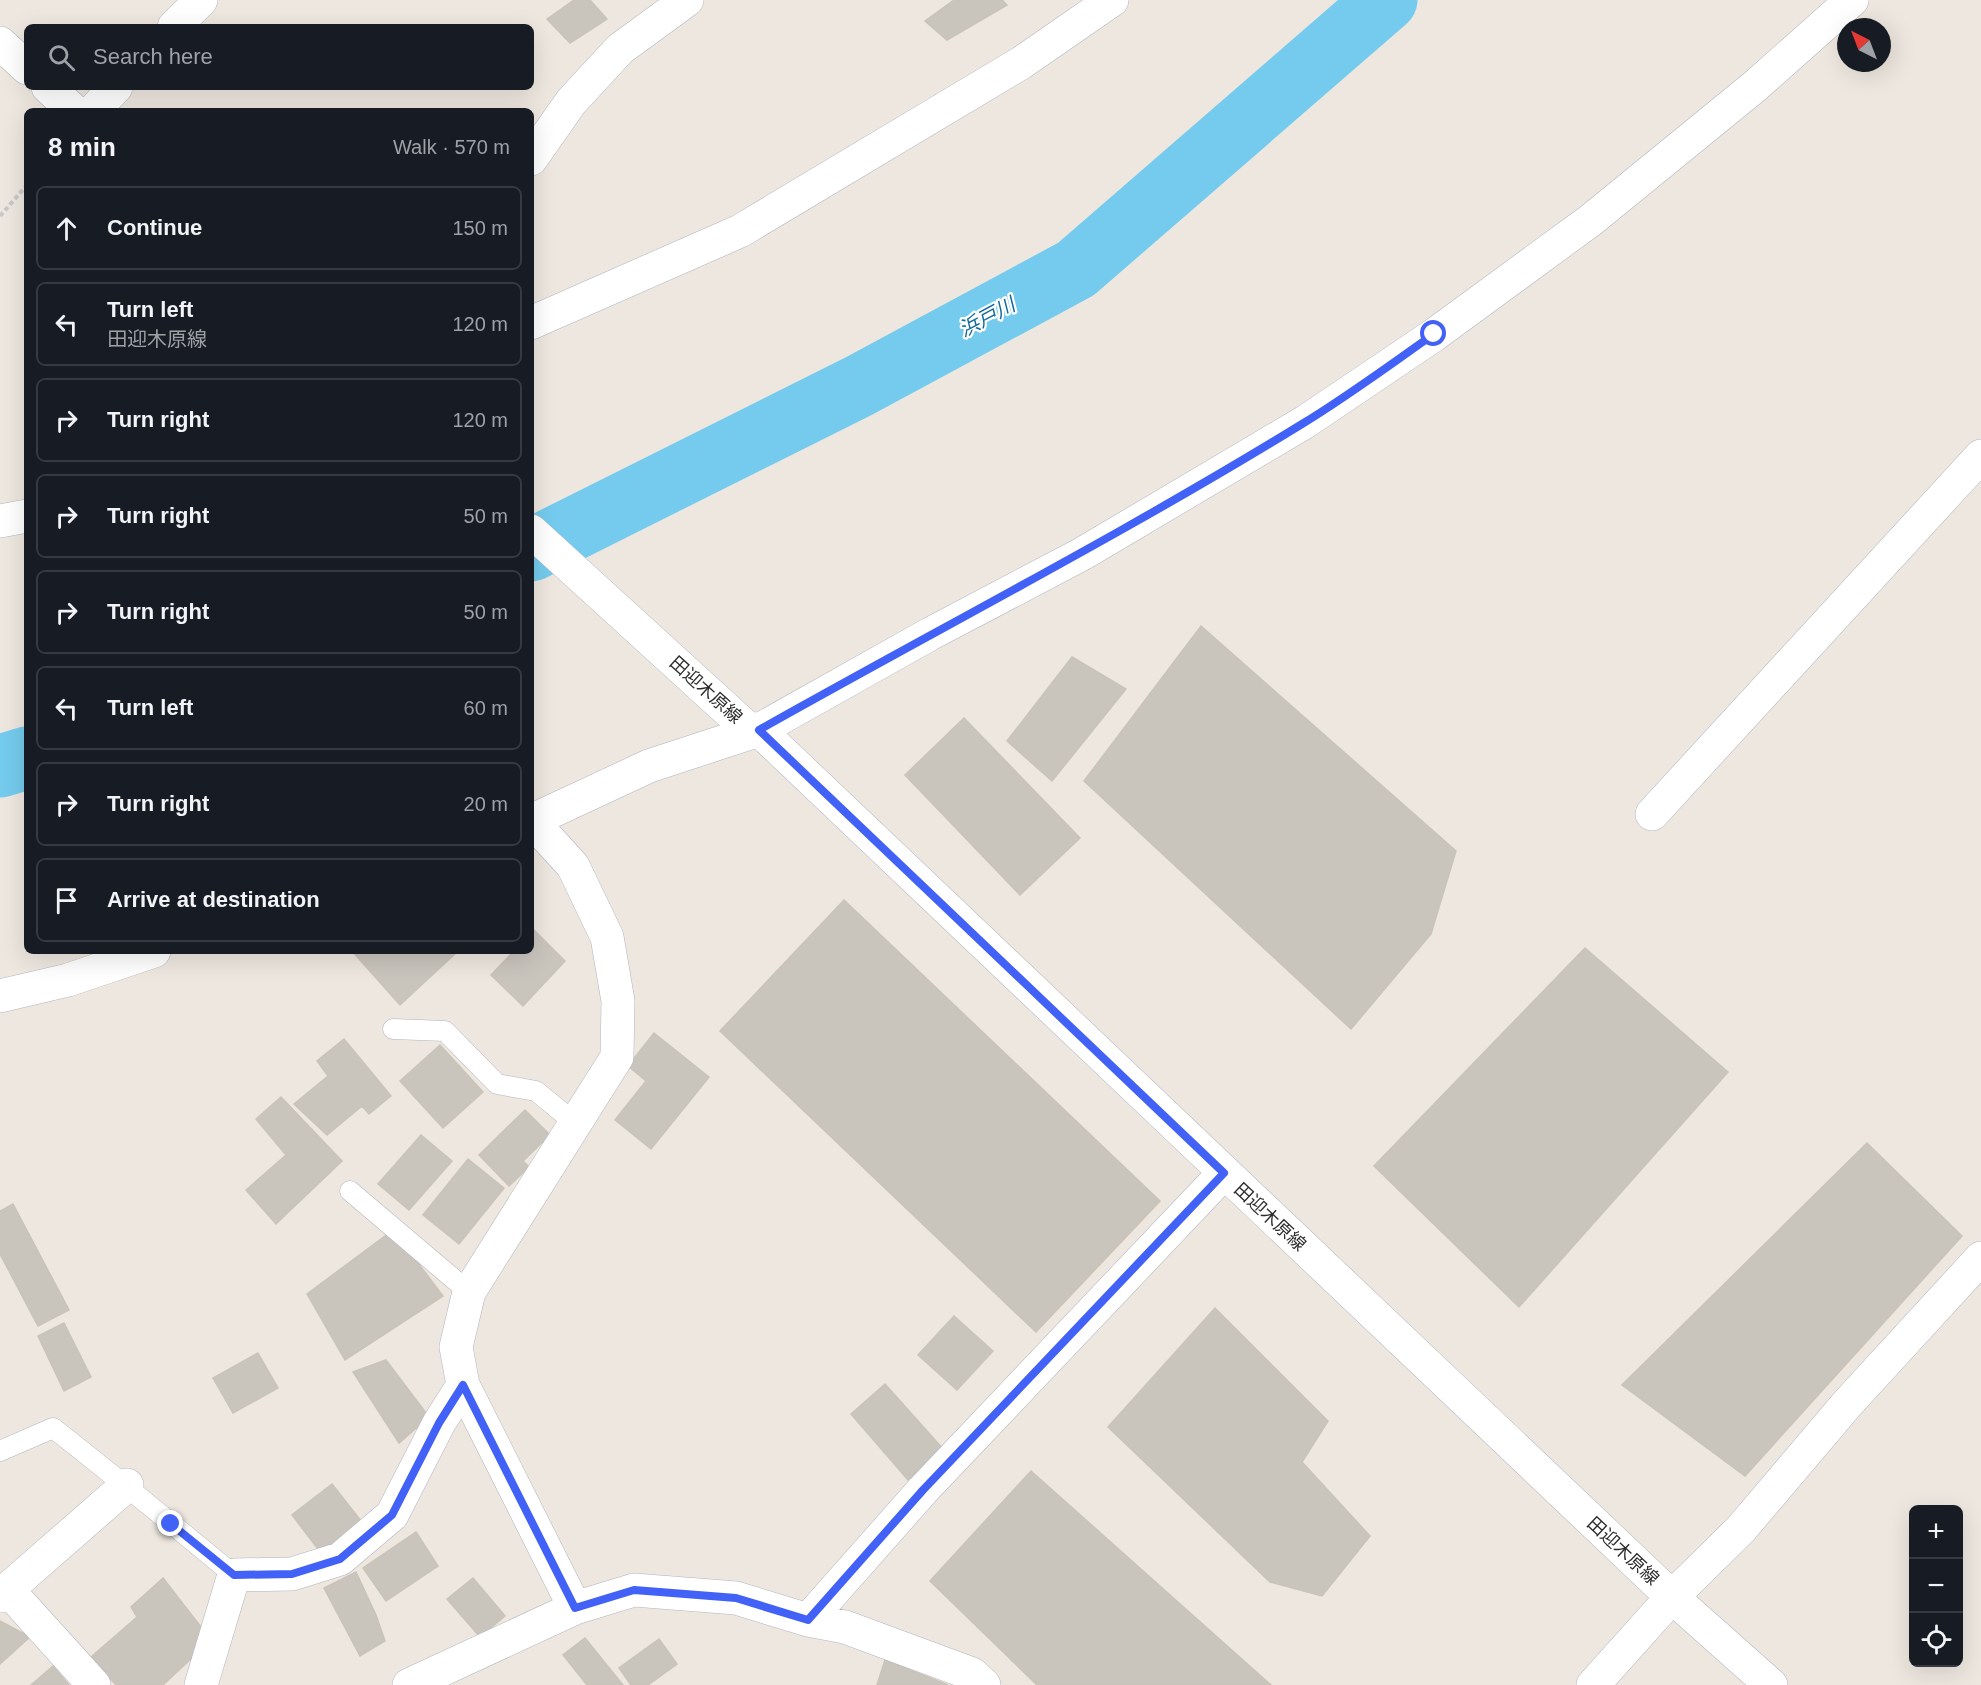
<!DOCTYPE html>
<meta charset="utf-8">
<style>
:root{--surface:#171b24;--page:#20242c;--text:#f1f3f6;--muted:#9ea1a6;--line:#363941}
body{margin:0;font-family:Helvetica,"Noto Sans JP",sans-serif;background:var(--page);color:var(--text)}
.controls{position:absolute;right:18px;bottom:18px;display:grid;overflow:hidden;border-radius:9px;box-shadow:0 6px 24px #0002}
.controls button{width:54px;height:54px;display:grid;place-items:center;padding:0;border:0;border-bottom:2px solid var(--line);background:var(--surface);color:var(--text);font:30px sans-serif}
.compass{position:absolute;left:1837px;top:18px;width:54px;height:54px;border-radius:50%;background:var(--surface);box-shadow:0 6px 24px #0002;rotate:318deg}
.stop{position:absolute;width:18px;height:18px;margin:-14px;border:4px solid #4261f7;border-radius:50%;background:#fff}
.stop.end{background:#4261f7;border-color:#fff;box-shadow:0 2px 6px #0008}
.list{margin:0;padding:0;list-style:none}
h2{display:flex;justify-content:space-between;align-items:center;height:78px;margin:0;padding:0 24px;font-size:26px}
h2 small{font-size:20px;font-weight:400;color:var(--muted)}
.list li{display:grid;grid-template-columns:39px 1fr auto;gap:18px;align-items:center;box-sizing:border-box;height:84px;margin:0 12px 12px;padding:0 12px;border:2px solid var(--line);border-radius:9px}
.list b{display:block;font-size:22px;white-space:nowrap}
.list p{margin:0;font-size:20px;white-space:nowrap;color:var(--muted)}
.list em{font-size:20px;font-style:normal;color:var(--muted)}
.icon{flex:none;width:33px;height:33px;fill:none;stroke:currentColor;stroke-width:2;stroke-linecap:round;stroke-linejoin:round}
.map{position:relative;flex:none;width:1981px;height:1685px;overflow:hidden}
.search{position:absolute;background:var(--surface);box-shadow:0 6px 24px #0002;left:24px;top:24px;width:510px;height:66px;display:flex;align-items:center;gap:15px;box-sizing:border-box;padding:0 21px;border-radius:9px;color:var(--muted);font-size:22px}
.panel{position:absolute;background:var(--surface);box-shadow:0 6px 24px #0002;left:24px;top:108px;width:510px;height:846px;border-radius:9px}
.map>svg:first-child{display:block}
.lines{fill:none;stroke-linecap:round;stroke-linejoin:round}
.river{stroke:#74cbed;stroke-width:63}
.building{fill:#c9c5bd;stroke:#c9c3b8;stroke-width:1.5}
.service-casing{stroke:#b2b5bf;stroke-width:21}
.minor-casing{stroke:#b2b5bf;stroke-width:34}
.tertiary-casing{stroke:#b2b5bf;stroke-width:34}
.secondary-casing{stroke:#b2b5bf;stroke-width:34}
.path{stroke:#c8c8c8;stroke-width:4;stroke-dasharray:4.5 3;stroke-linecap:butt}
.service{stroke:#fff;stroke-width:20}
.minor{stroke:#fff;stroke-width:33}
.tertiary{stroke:#fff;stroke-width:33}
.secondary{stroke:#fff;stroke-width:33}
.route{stroke:#4261f7;stroke-width:8}
.labels{text-anchor:middle;dominant-baseline:central;stroke-width:4.5;stroke-linejoin:round;paint-order:stroke}
.street-label{font-size:18px;fill:#2c2c2c;stroke:#fff}
.water-label{font-size:20px;font-style:italic;fill:#106a9c;stroke:#fff}
</style>
<div class="map">
<svg width="1981" height="1685" viewBox="0 0 1981 1685">
<rect width="100%" height="100%" fill="#ede7df"/>
<g class="lines">
<path class="river" d="M531,550L859,386L1076,269L1386,0
M0,766L27,758"/>
</g>
<path class="building" d="M574,0H590L607,19L570,43L547,19Z
M954,0H1002L1007,5L947,40L925,21Z
M1201,626L1456,851L1431,934L1351,1029L1084,781Z
M1072,657L1126,689L1052,781L1007,741Z
M964,718L1080,838L1020,895L905,775Z
M844,900L1160,1201L1036,1332L720,1031Z
M534,930L565,961L523,1006L491,975L514,951H531V934Z
M1585,948L1728,1072L1519,1307L1374,1166Z
M352,951H458L400,1005Z
M654,1033L709,1077L651,1149L615,1120L646,1081L628,1066Z
M344,1039L391,1096L369,1114L362,1106L327,1135L294,1104L328,1076L317,1061Z
M440,1045L483,1092L443,1128L400,1081Z
M281,1097L342,1161L276,1224L246,1190L286,1155L256,1119Z
M525,1110L550,1135L523,1161L529,1167L509,1186L479,1155Z
M421,1135L452,1161L409,1210L378,1184Z
M1867,1143L1962,1236L1745,1476L1622,1385Z
M468,1159L504,1188L459,1244L423,1215Z
M13,1204L69,1310L38,1326L0,1254V1211Z
M393,1230L443,1296L345,1360L307,1294Z
M1215,1308L1328,1421L1302,1462L1370,1536L1322,1596L1270,1582L1108,1427Z
M954,1316L993,1351L957,1390L918,1355Z
M64,1323L91,1377L64,1391L38,1336Z
M258,1353L278,1388L233,1413L213,1378Z
M386,1360L429,1417L399,1443L353,1372Z
M885,1384L943,1449L908,1480L851,1414Z
M1031,1471L1271,1685H1037L930,1581Z
M332,1484L361,1521L321,1553L292,1515Z
M416,1532L438,1566L386,1601L363,1568Z
M356,1572L376,1615L385,1641L360,1656L324,1588Z
M163,1578L211,1640L163,1685H116L91,1657L137,1617L131,1607Z
M473,1578L505,1616L480,1637L447,1599Z
M0,1621L30,1637L0,1664Z
M585,1638L623,1685H587L563,1655Z
M659,1639L677,1664L648,1685H631L619,1668Z
M885,1660L948,1685H877Z
M53,1666L69,1685H31Z"/>
<g class="lines">
<defs>
<path id="service" d="M393,1029L445,1031L497,1084L536,1091L575,1123
M350,1191L469,1292
M0,1451L53,1428C115,1476 174,1526 234,1575"/>
<path id="minor" d="M174,27L201,0
M93,111L116,87
M531,159L571,102L620,49L687,0
M531,323L740,231L1021,63L1112,0
M0,521L27,516
M1652,814L1981,456
M531,821L649,766L759,730L930,634L1082,554L1305,422L1434,335L1591,220L1754,87L1852,0
M532,821L573,866L607,937L618,1001L617,1057L469,1292L456,1347L463,1385L575,1608
M0,996L68,980L154,951
M7,1589L94,1685
M0,1596L127,1485
M808,1620L923,1490L1224,1173
M201,1685L234,1575L292,1574L340,1559L392,1515L439,1423L463,1385
M409,1685L575,1608L634,1590L736,1598L808,1620L845,1627L972,1674L984,1685"/>
<path id="tertiary" d="M1593,1685L1672,1597L1741,1529L1847,1404L1981,1258"/>
<path id="secondary" d="M0,43L27,68
M48,87L74,111
M531,531L746,727L759,730L1672,1597L1771,1685"/>
</defs>
<use href="#service" class="service-casing"/>
<use href="#minor" class="minor-casing"/>
<use href="#tertiary" class="tertiary-casing"/>
<use href="#secondary" class="secondary-casing"/>
<path class="path" d="M0,216L27,185"/>
<use href="#service" class="service"/>
<use href="#minor" class="minor"/>
<use href="#tertiary" class="tertiary"/>
<use href="#secondary" class="secondary"/>
</g>
<g class="lines">
<path class="route" d="M171,1524L234,1575L292,1574L340,1559L392,1515L439,1423L463,1385L575,1608L634,1590L736,1598L808,1620L923,1490L1224,1173L759,730C940,628 1125,533 1302,424C1348,396 1391,364 1434,334"/>
</g>
<g class="labels">
<g class="street-label">
<text transform="translate(706 690) rotate(42)">田迎木原線</text>
<text transform="translate(1270 1217) rotate(43)">田迎木原線</text>
<text transform="translate(1623 1551) rotate(43)">田迎木原線</text>
</g>
<g class="water-label">
<text transform="translate(987 317) rotate(-28)">浜戸川</text>
</g>
</g>
</svg>
<div class="controls">
<button>+</button>
<button>−</button>
<button><svg class="icon" aria-label="locate" viewBox="0 0 24 24"><circle cx="12" cy="12" r="6"/><path d="M12 2v4M12 18v4M2 12h4M18 12h4"/></svg></button>
</div>
<svg class="compass" viewBox="-18 -18 36 36"><path d="M0-13l5 13h-10z" fill="#e53935"/><path d="M0 13l5-13h-10z" fill="#9ea1a6"/></svg>
<div class="stop" style="left:1434px;top:334px"></div>
<div class="stop end" style="left:171px;top:1524px"></div>
<div class="search"><svg class="icon" aria-label="search" viewBox="0 0 24 24"><circle cx="10" cy="10" r="6"/><path d="M15 15l6 6"/></svg>Search here</div>
<section class="panel">
<h2>8 min<small>Walk · 570 m</small></h2>
<ul class="list">
<li><svg class="icon" aria-label="ahead" viewBox="0 0 24 24"><path d="M12 20V5M6 11l6-6 6 6"/></svg><div><b>Continue</b></div><em>150 m</em></li>
<li><svg class="icon" aria-label="left" viewBox="0 0 24 24"><path d="M17 20v-9H6M10 6l-5 5 5 5"/></svg><div><b>Turn left</b><p>田迎木原線</p></div><em>120 m</em></li>
<li><svg class="icon" aria-label="right" viewBox="0 0 24 24"><path d="M7 20v-9h11M14 6l5 5-5 5"/></svg><div><b>Turn right</b></div><em>120 m</em></li>
<li><svg class="icon" aria-label="right" viewBox="0 0 24 24"><path d="M7 20v-9h11M14 6l5 5-5 5"/></svg><div><b>Turn right</b></div><em>50 m</em></li>
<li><svg class="icon" aria-label="right" viewBox="0 0 24 24"><path d="M7 20v-9h11M14 6l5 5-5 5"/></svg><div><b>Turn right</b></div><em>50 m</em></li>
<li><svg class="icon" aria-label="left" viewBox="0 0 24 24"><path d="M17 20v-9H6M10 6l-5 5 5 5"/></svg><div><b>Turn left</b></div><em>60 m</em></li>
<li><svg class="icon" aria-label="right" viewBox="0 0 24 24"><path d="M7 20v-9h11M14 6l5 5-5 5"/></svg><div><b>Turn right</b></div><em>20 m</em></li>
<li><svg class="icon" aria-label="arrive" viewBox="0 0 24 24"><path d="M6 21V4h12l-3 4 3 4H6"/></svg><div><b>Arrive at destination</b></div></li>
</ul>
</section>
</div>
